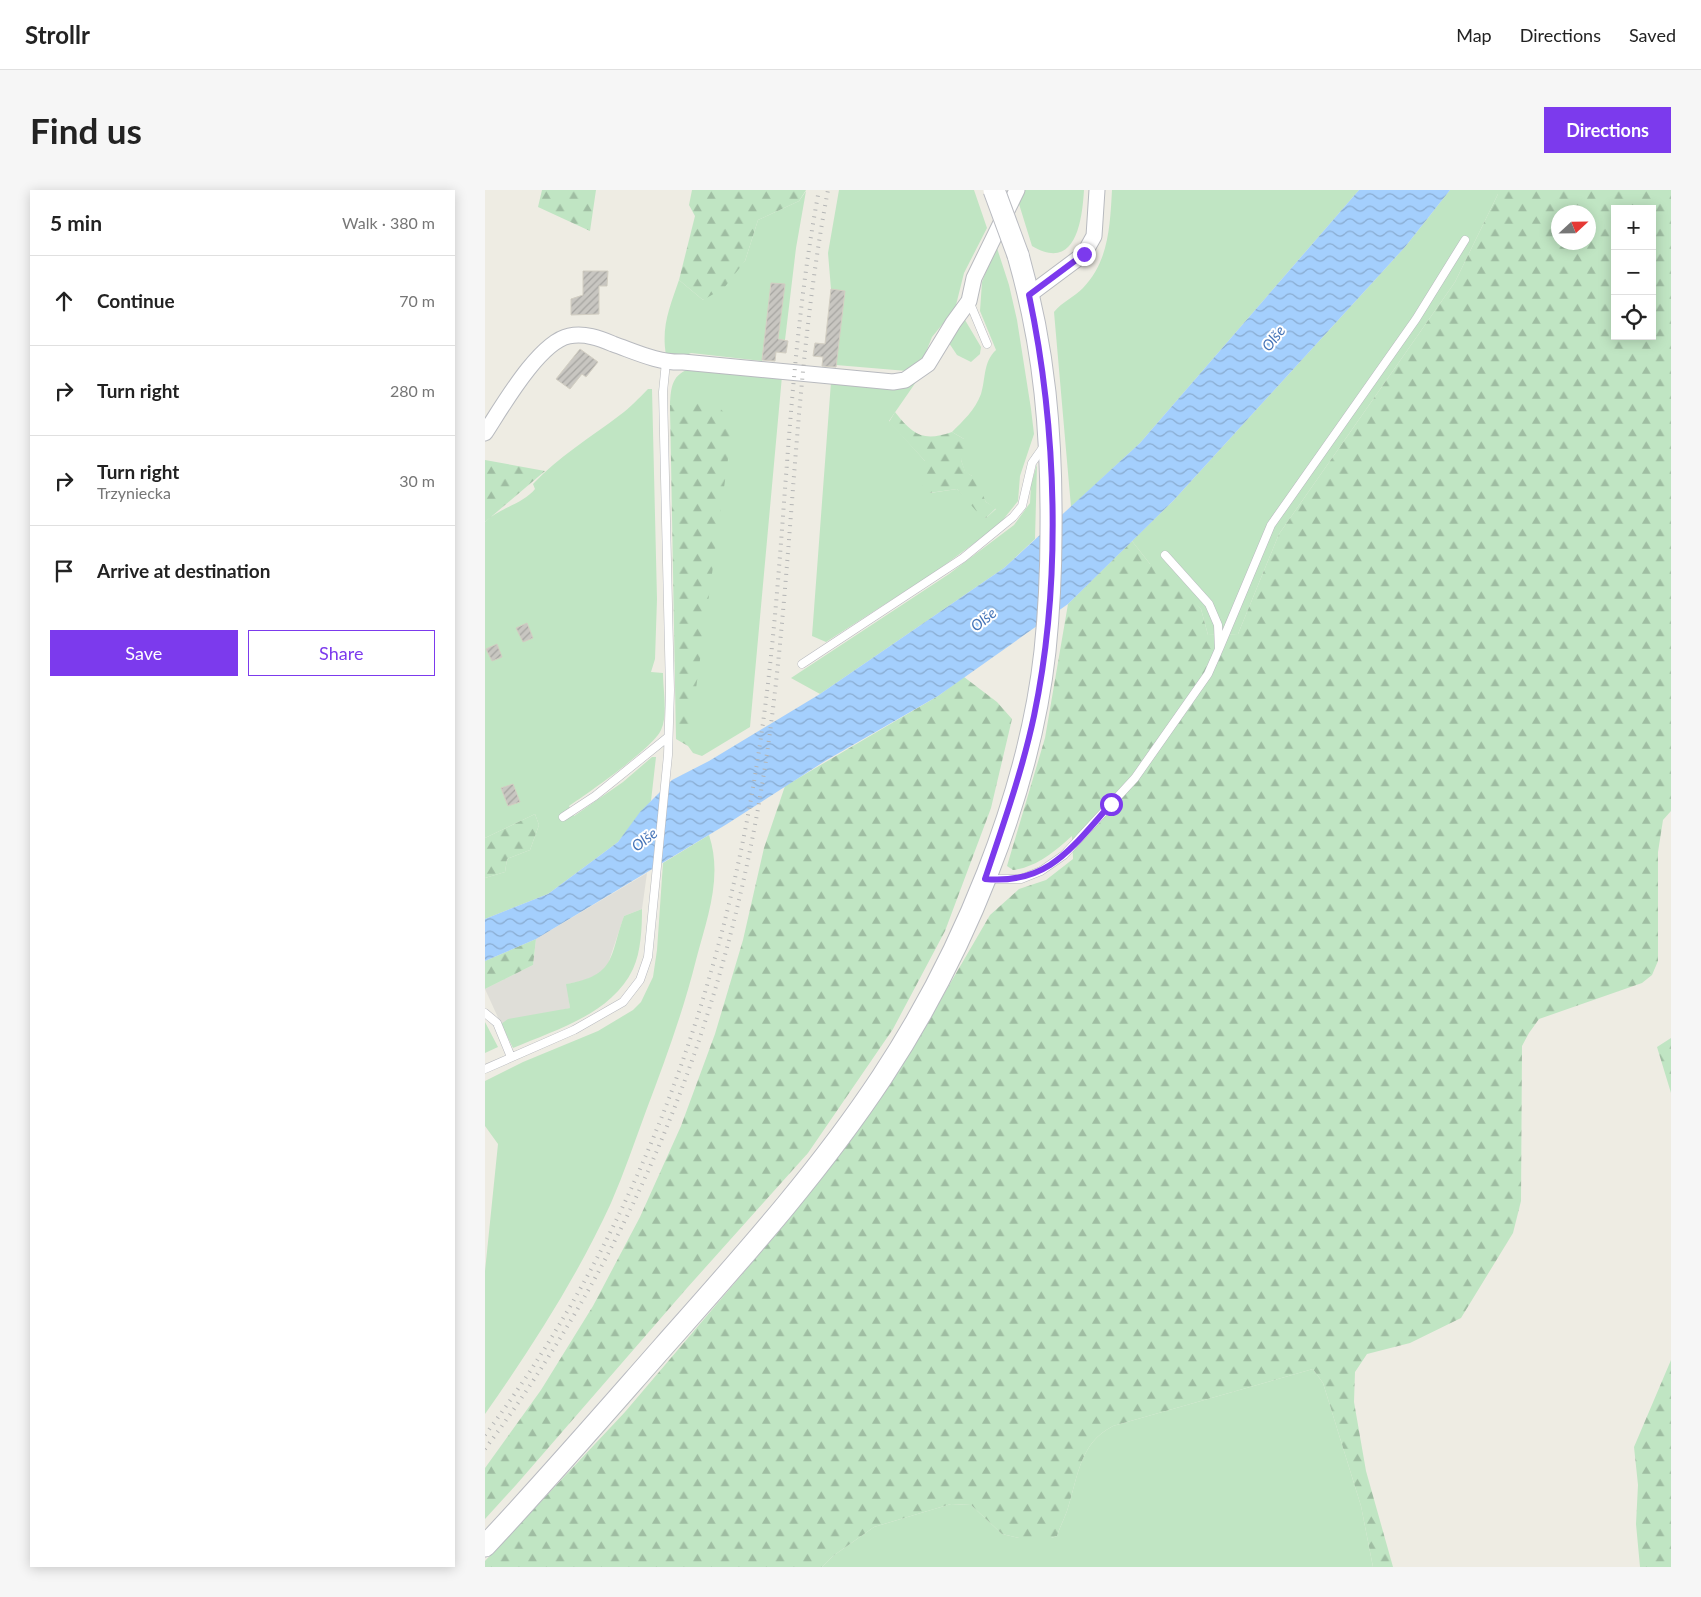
<!DOCTYPE html>
<meta charset="utf-8">
<style>
:root{--surface:#fff;--page:#f6f6f6;--text:#222;--muted:#767676;--line:#e0e0e0;--accent:#7c3aed}
body{margin:0;font-family:Lato,sans-serif;background:var(--page);color:var(--text)}
.controls{position:absolute;right:15px;top:15px;display:grid;overflow:hidden;border-radius:0px;box-shadow:0 2px 12px #0003}
.controls button{width:45px;height:45px;display:grid;place-items:center;padding:0;border:0;border-bottom:1px solid var(--line);background:var(--surface);color:var(--text);font:25px sans-serif}
.compass{position:absolute;left:1066px;top:15px;width:45px;height:45px;border-radius:50%;background:var(--surface);box-shadow:0 2px 12px #0003;rotate:68deg}
.stop{position:absolute;width:15px;height:15px;margin:-11px;border:4px solid #7c3aed;border-radius:50%;background:#fff}
.stop.end{background:#7c3aed;border-color:#fff;box-shadow:0 1px 5px #0008}
.list{margin:0;padding:0;list-style:none}
h2{display:flex;justify-content:space-between;align-items:center;height:65px;margin:0;padding:0 20px;font-size:21px}
h2 small{font-size:16px;font-weight:400;color:var(--muted)}
.list li{display:grid;grid-template-columns:32px 1fr auto;gap:15px;align-items:center;box-sizing:border-box;height:90px;padding:0 20px;border-top:1px solid var(--line)}
.list b{display:block;font-size:19px;white-space:nowrap}
.list p{margin:0;font-size:16px;white-space:nowrap;color:var(--muted)}
.list em{font-size:16px;font-style:normal;color:var(--muted)}
.actions{display:flex;gap:10px;padding:15px 20px}
.actions a{flex:1;padding:11px 0;border:1px solid var(--accent);border-radius:0px;text-align:center;font-size:18px;color:var(--accent)}
.actions .main{background:var(--accent);color:#fff}
.icon{flex:none;width:28px;height:28px;fill:none;stroke:currentColor;stroke-width:2;stroke-linecap:round;stroke-linejoin:round}
.map{position:relative;flex:none;width:1186px;height:1377px;overflow:hidden;border-radius:0px}
header{display:flex;align-items:center;gap:30px;box-sizing:border-box;height:70px;padding:0 25px;background:var(--surface);border-bottom:1px solid var(--line)}
header strong{font-size:24px}
nav{display:flex;gap:28px;margin-inline-start:auto;font-size:18px}
.intro{display:flex;align-items:center;justify-content:space-between;box-sizing:border-box;height:120px;padding:0 30px}
h1{margin:0;font-size:35px}
.button{padding:12px 22px;border-radius:0px;background:var(--accent);color:#fff;font-size:18px;font-weight:700}
main{display:flex;gap:30px;padding:0 30px}
aside{flex:1;background:var(--surface);border-radius:0px;box-shadow:0 2px 12px #0003}
.map>svg:first-child{display:block}
.industrial{fill:#dfded8}
.green{fill:#c0e5c3}
.forest{fill:url(#forest-firs);fill-rule:evenodd}
.water{fill:url(#water-waves)}
.building{fill:url(#building-hatch);stroke:#d2cec2}
.lines{fill:none;stroke-linecap:round;stroke-linejoin:round}
.lane-casing{stroke:#b8babf;stroke-width:9}
.street-casing{stroke:#b8babf;stroke-width:17}
.secondary-casing{stroke:#b9bbc1;stroke-width:23}
.lane{stroke:#fff;stroke-width:8}
.street{stroke:#fff;stroke-width:15}
.secondary{stroke:#fff;stroke-width:21}
.rail{stroke:#b4b5b5;stroke-width:4;stroke-dasharray:1 6;stroke-linecap:butt}
.secondary-bridge-casing{stroke:#b9bbc1;stroke-width:23;stroke-linecap:butt}
.secondary-bridge{stroke:#fff;stroke-width:21}
.route{stroke:#7c3aed;stroke-width:6}
.labels{text-anchor:middle;dominant-baseline:central;stroke-width:4;stroke-linejoin:round;paint-order:stroke}
.water-label{font-size:15px;font-style:italic;fill:#4473b7;stroke:#fff}
</style>
<header>
<strong>Strollr</strong>
<nav><a>Map</a><a>Directions</a><a>Saved</a></nav>
</header>
<div class="intro"><h1>Find us</h1><a class="button">Directions</a></div>
<main>
<aside>
<h2>5 min<small>Walk · 380 m</small></h2>
<ul class="list">
<li><svg class="icon" aria-label="ahead" viewBox="0 0 24 24"><path d="M12 20V5M6 11l6-6 6 6"/></svg><div><b>Continue</b></div><em>70 m</em></li>
<li><svg class="icon" aria-label="right" viewBox="0 0 24 24"><path d="M7 20v-9h11M14 6l5 5-5 5"/></svg><div><b>Turn right</b></div><em>280 m</em></li>
<li><svg class="icon" aria-label="right" viewBox="0 0 24 24"><path d="M7 20v-9h11M14 6l5 5-5 5"/></svg><div><b>Turn right</b><p>Trzyniecka</p></div><em>30 m</em></li>
<li><svg class="icon" aria-label="arrive" viewBox="0 0 24 24"><path d="M6 21V4h12l-3 4 3 4H6"/></svg><div><b>Arrive at destination</b></div></li>
</ul>
<div class="actions"><a class="main">Save</a><a>Share</a></div>
</aside>
<div class="map">
<svg width="1186" height="1377" viewBox="0 0 1186 1377">
<defs>
<pattern id="forest-firs" width="22" height="20" patternUnits="userSpaceOnUse" patternTransform="scale(1.25)"><rect width="22" height="20" fill="#c0e5c3"/><path d="M5 1l3.5 6h-7zM16 11l3.5 6h-7z" fill="#9fbda2"/></pattern>
<pattern id="water-waves" width="16" height="10" patternUnits="userSpaceOnUse" patternTransform="scale(1.25)"><rect width="16" height="10" fill="#a4cffd"/><path d="M0 5q4-4 8 0t8 0" fill="none" stroke="#89abd0"/></pattern>
<pattern id="building-hatch" width="6" height="6" patternUnits="userSpaceOnUse" patternTransform="scale(1.25)"><rect width="6" height="6" fill="#c8c6c1"/><path d="M-1 1l2-2M0 6l6-6M5 7l2-2" fill="none" stroke="#a5a4a0"/></pattern>
</defs>
<rect width="100%" height="100%" fill="#eeece3"/>
<path class="industrial" d="M162,683L157,719L139,726L123,774L116,783L98,791L82,794L85,818L16,834L0,799L48,775L51,749Z"/>
<path class="green" d="M354,0H489L502,38L479,83L470,119L447,147L439,167L432,177L422,181L351,175L360,101L346,99L343,63Z
M540,0H599C597,31 591,82 547,56L534,14Z
M627,0H874L655,253L586,317L569,122C577,112 589,107 598,98C624,71 625,35 627,0Z
M965,0H1013V4L970,92L794,344L753,444L723,445L716,419L665,374L647,351L688,311L920,57Z
M321,1L311,58L300,150L293,149L299,95L286,93L277,171L206,163L199,166L181,165C176,137 185,116 194,90L218,110L260,71L273,30L314,11Z
M511,55L524,95L532,130L546,219L549,244L535,286L533,311L513,336L450,382L341,452L327,446L346,192L419,196L431,192L404,231L440,271L445,303L472,299L501,328L511,319L501,312L487,286L480,282L476,270L479,249L467,242C478,231 490,220 496,204C501,188 498,172 511,160L495,121L497,92Z
M480,130L496,157L495,164L486,172L472,165L464,153L475,132Z
M207,178L297,186L265,537L217,566L208,563L203,556L185,215C186,196 187,184 207,178Z
M163,199H167L172,409L170,469L166,482L178,483C178,500 183,525 176,540C168,558 102,604 84,616L89,626L138,592L167,567H171L166,611L133,652L63,704L0,729V688L20,682L22,669L45,660L54,635L50,624L0,648V332C14,318 38,314 50,299L48,294C74,266 105,248 135,225C145,218 154,208 163,199Z
M552,274L550,349L519,378L335,504L306,488L464,384L529,335L545,313L546,295Z
M224,645C238,687 222,728 211,770C198,822 180,871 161,921C150,951 139,983 126,1013C92,1087 47,1157 0,1224V1081L13,954L0,936V891L38,872L113,841L148,820L156,812L168,787L172,760L178,673Z
M157,719C157,738 156,762 148,779C127,824 70,840 28,858L16,834L23,829L85,818L81,794C132,785 124,767 139,726Z
M0,832L13,857L0,863Z
M828,1179L838,1193L876,1316L888,1377H337L348,1366L389,1337L466,1314L486,1315L517,1344L534,1348H566L572,1346C575,1337 579,1329 582,1321C593,1288 594,1253 628,1236Z"/>
<path class="forest" d="M57,0H111L105,41L53,17Z
M207,0H321L314,11L273,30L260,71L239,98L218,110L194,90L210,26L204,15Z
M1013,0H1186V621L1178,630L1173,662V771L1167,785L1157,793L1054,829L1044,843L1037,856L1036,1011L1028,1043L976,1128L925,1153L882,1164L870,1182L869,1212L881,1281L908,1377H888L876,1316L838,1193L828,1179L628,1236C594,1253 593,1288 582,1321C579,1329 575,1337 572,1346L566,1348H534L517,1344L486,1315L466,1314L389,1337L348,1366L337,1377H0V1371L140,1222L305,1028L420,871L505,725L534,699L561,690L588,669L587,646C569,662 552,677 528,680L522,676L560,548L583,414L647,351L665,374L674,375L716,419L723,445L753,444L794,344L970,92L1013,4ZM1130,19H1167V146H1130ZM1074,22H1104V52H1074Z
M227,209L248,233L203,556L191,549L185,215Z
M410,222C428,245 438,252 467,242L479,249V265L476,270L480,281L487,286L496,285L502,291L496,301L501,312L511,318L501,328L493,323L472,299L444,303L437,296L440,271L404,232Z
M0,270L60,281L0,332Z
M479,487L512,512L527,529L506,618L460,741L408,839L323,963L202,1098L31,1295L0,1329V1278L56,1200L108,1116L155,1027L196,936L230,844L258,750L279,658L300,596L453,506Z
M50,624L54,635L45,660L22,669L20,682L0,688V648Z
M51,749L48,775L0,799V771Z
M1186,848V903L1172,857Z
M1186,1170V1377H1155L1151,1334L1153,1295L1149,1257Z"/>
<path class="water" d="M874,0H965L920,57L688,311L583,414L453,506L340,571L242,634L51,749L0,771V729L63,704L133,652L155,622L187,590L224,571L335,504L519,378L655,253Z"/>
<path class="building" d="M98,81H123L122,96H114V124L86,125V109L98,105Z
M286,93L300,94L293,149L303,151L301,163L291,162L290,171L277,170Z
M346,99L360,101L351,177L337,176L338,167L328,166L330,153L340,154Z
M95,159L113,172L101,187L97,184L85,199L71,189Z
M42,433L48,448L38,452L31,438Z
M12,454L17,467L7,471L1,459Z
M28,594L35,612L23,616L16,598Z"/>
<g class="lines">
<defs>
<path id="lane" d="M484,111L502,154
M734,459L786,335L931,129L980,50
M317,474L478,368L528,327L537,316L547,273L559,256
M78,627L110,606L183,547
M502,689H536L556,681L579,665L650,588L723,484L734,459L733,435L724,414L680,365
M0,823L12,833L26,867
M0,879L89,840L138,812L155,790L163,767L183,565L185,500L178,202L181,172"/>
<path id="street" d="M544,105L599,64L609,46L612,0
M0,243C17,217 54,152 84,146C100,143 114,148 128,154C151,162 173,173 198,172L408,192L420,190L443,174L468,133L484,111L489,88L532,0"/>
<path id="secondary" d="M0,1356C61,1291 119,1224 178,1157C254,1071 333,984 397,887C477,766 544,606 560,461C564,422 566,382 566,343C567,245 560,159 533,65"/>
</defs>
<use href="#lane" class="lane-casing"/>
<use href="#street" class="street-casing"/>
<use href="#secondary" class="secondary-casing"/>
<use href="#lane" class="lane"/>
<use href="#street" class="street"/>
<use href="#secondary" class="secondary"/>
<path class="rail" d="M0,1245C161,1031 248,774 281,510C302,340 302,169 334,0
M0,1259C166,1037 257,784 289,510C309,340 311,168 343,0"/>
<defs>
<path id="secondary-bridge" d="M509,0L533,65"/>
</defs>
<use href="#secondary-bridge" class="secondary-bridge-casing"/>
<use href="#secondary-bridge" class="secondary-bridge"/>
</g>
<g class="lines">
<path class="route" d="M599,64L544,105C572,238 577,392 549,526C537,582 518,635 500,689C564,695 587,657 626,614"/>
</g>
<g class="labels">
<g class="water-label">
<text transform="translate(788 148) rotate(-52)">Olše</text>
<text transform="translate(498 429) rotate(-39)">Olše</text>
<text transform="translate(159 649) rotate(-38)">Olše</text>
</g>
</g>
</svg>
<div class="controls">
<button>+</button>
<button>−</button>
<button><svg class="icon" aria-label="locate" viewBox="0 0 24 24"><circle cx="12" cy="12" r="6"/><path d="M12 2v4M12 18v4M2 12h4M18 12h4"/></svg></button>
</div>
<svg class="compass" viewBox="-18 -18 36 36"><path d="M0-13l5 13h-10z" fill="#e53935"/><path d="M0 13l5-13h-10z" fill="#767676"/></svg>
<div class="stop" style="left:626px;top:614px"></div>
<div class="stop end" style="left:599px;top:64px"></div>
</div>
</main>
